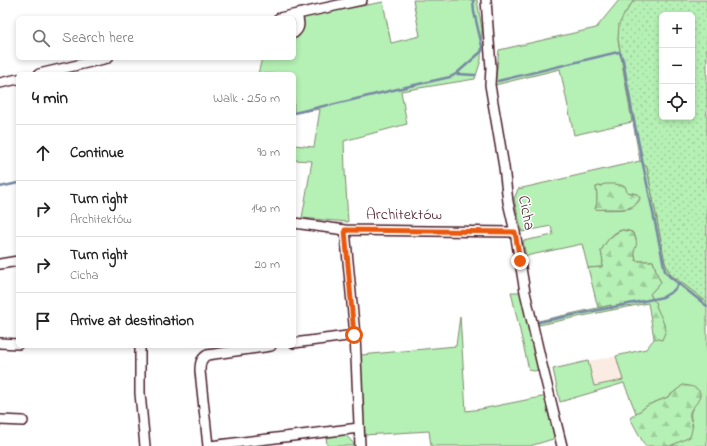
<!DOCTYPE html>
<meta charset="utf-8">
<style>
:root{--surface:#fff;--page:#f6f6f6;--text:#222;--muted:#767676;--line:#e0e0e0}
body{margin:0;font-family:"Indie Flower",sans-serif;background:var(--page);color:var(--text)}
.controls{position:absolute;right:12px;top:12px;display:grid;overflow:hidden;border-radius:6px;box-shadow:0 2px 6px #0003}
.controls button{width:36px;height:36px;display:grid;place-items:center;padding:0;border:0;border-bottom:1px solid var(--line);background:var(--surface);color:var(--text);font:20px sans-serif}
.stop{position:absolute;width:12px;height:12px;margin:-9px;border:3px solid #ea580c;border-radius:50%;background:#fff}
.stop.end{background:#ea580c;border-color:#fff;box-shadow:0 1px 4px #0008}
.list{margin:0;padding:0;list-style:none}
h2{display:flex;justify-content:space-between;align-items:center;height:52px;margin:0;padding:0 16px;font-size:17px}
h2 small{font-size:13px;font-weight:400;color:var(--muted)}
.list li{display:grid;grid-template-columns:26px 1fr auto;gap:12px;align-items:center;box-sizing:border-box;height:56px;padding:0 16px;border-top:1px solid var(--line)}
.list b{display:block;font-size:15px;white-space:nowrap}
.list p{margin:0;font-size:13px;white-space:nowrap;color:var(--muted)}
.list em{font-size:13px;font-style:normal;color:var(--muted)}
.icon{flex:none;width:22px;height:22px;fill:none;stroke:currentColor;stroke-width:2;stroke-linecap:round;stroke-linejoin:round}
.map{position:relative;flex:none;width:707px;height:446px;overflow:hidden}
.search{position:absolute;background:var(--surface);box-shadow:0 2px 6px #0003;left:16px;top:16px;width:280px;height:44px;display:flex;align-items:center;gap:10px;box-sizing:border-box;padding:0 14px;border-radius:6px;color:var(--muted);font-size:15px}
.panel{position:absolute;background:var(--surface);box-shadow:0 2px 6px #0003;left:16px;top:72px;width:280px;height:276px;border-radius:6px}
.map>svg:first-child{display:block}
.built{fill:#fbece3}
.grass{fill:#b5f0b4;stroke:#808870;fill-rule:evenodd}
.forest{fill:url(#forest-firs);stroke:#808870}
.garden{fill:url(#garden-dots);stroke:#808870;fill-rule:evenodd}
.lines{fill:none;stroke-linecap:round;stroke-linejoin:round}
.stream{stroke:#7789a4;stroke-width:2.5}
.minor-casing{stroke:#4a1f2b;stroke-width:12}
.minor{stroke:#fff;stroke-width:9}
.route{stroke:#ea580c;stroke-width:5}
.labels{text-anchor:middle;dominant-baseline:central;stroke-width:3;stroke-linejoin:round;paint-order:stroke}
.street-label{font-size:16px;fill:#4a1f2b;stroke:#fff}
</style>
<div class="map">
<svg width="707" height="446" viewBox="0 0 707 446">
<defs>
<pattern id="forest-firs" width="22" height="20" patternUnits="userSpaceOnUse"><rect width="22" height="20" fill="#b5f0b4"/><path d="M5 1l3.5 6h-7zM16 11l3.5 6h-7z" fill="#9dcd9b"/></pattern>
<pattern id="garden-dots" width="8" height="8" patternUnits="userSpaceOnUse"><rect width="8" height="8" fill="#b5f0b4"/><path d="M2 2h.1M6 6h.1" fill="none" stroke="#9dcd9b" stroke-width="1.8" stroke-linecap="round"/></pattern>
</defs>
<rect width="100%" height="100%" fill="#fff"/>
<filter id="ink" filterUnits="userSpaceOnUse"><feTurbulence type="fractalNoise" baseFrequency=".025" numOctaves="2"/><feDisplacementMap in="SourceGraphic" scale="8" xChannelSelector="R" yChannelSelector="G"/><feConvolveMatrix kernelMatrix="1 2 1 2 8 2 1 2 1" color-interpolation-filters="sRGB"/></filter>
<g filter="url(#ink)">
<path class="built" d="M616,356L623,380L594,386L588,361Z"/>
<path class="grass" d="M413,0H477L482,29L481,60L475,79L401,91L407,124L344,141L345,171L348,222L302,218L312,161L294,160V145L314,147L320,109L294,113V74H258L262,58H294V36L300,31L303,17L383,2L391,43L420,36Z
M619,0H634L624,15L618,39L632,122L574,135L560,69L495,85L499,50L596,28Z
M640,161L647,167L665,262L668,270L670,274L707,302V446H670L675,444L693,426C688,412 691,410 699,399L683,385L668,397L648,405L640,411L636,413L624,383L560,402L553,369L588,361L594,386L623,380L616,356L646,349L654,339V338H657L656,306L650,294L661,282L658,277L653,261H636L634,251L636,238L632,232C629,231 625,230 622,230C612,232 605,243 601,251L603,261L602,267L588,268L582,244L526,256L523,241L553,235L551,226L522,232L514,199L518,189ZM596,187L627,192L637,194L640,198C639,202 635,206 631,208C626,210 600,210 596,209C598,201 597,195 596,187Z
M511,292H521L539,370L534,371L529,370Z
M611,305L612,310L539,325L538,321Z
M460,316L466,411L481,409L541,397H544L554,434V437L553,439L530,446H431L429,431L364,435L361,355L456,346Z
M345,434L354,444V446H327L326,436Z"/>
<path class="forest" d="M605,184H615L625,186L627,192L637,194L640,198C634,211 620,209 608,209C604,209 600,210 595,209C598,201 597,195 596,187Z
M622,230L632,232C637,239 638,244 634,251L636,261H653L658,277L661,282L650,294L653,300L657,303L656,306L662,319L666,330L662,340L654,338L648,303L612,310L611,305L598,308L588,268L602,267L603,261L601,251C607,240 610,236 622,230Z
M683,385C691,386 704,388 699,399C697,404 692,407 690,412C689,416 691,420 692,424C693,428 691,433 690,437L670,446H645L630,418L636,413L640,411L648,405L668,397Z"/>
<path class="garden" d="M634,0H707V302L670,274L668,270L665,262L647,167L640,161L618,39L619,24L624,15ZM662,15H692V117H662Z"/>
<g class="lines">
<path class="stream" d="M457,74L475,75
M498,81L618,52L620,53L623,60L632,111L665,271L669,276L707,306
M331,105L410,86L450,77L456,74L482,51V46L474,12L473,0
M294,113L328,105
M0,187L18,183
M539,322L663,297L673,291L679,284"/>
<defs>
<path id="minor" d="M486,0L491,68L490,85L504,167L508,202L515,232L525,292L542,365L562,446
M279,18L362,0
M294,33C301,28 299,22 297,14
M39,74L108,58
M0,83L18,79
M294,223L345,230L515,232
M345,230L355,335L360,446
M0,264L18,261
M0,343L18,344
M294,343L355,335
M140,346V393L145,446
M0,420L23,421
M208,446L200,371C200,363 201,359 207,355L271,346
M210,446L359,428"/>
</defs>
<use href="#minor" class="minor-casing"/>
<use href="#minor" class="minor"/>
</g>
</g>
<g class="lines" filter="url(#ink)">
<path class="route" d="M354,335L345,230L515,232L520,261"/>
</g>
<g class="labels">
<g class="street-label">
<text transform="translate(526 213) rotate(79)">Cicha</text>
<text x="404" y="215">Architektów</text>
</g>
</g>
</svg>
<div class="controls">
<button>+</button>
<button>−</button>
<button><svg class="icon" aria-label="locate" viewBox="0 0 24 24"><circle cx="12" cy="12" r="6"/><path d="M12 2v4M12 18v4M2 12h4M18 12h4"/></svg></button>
</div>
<div class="stop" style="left:354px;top:335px"></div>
<div class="stop end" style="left:520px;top:261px"></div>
<div class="search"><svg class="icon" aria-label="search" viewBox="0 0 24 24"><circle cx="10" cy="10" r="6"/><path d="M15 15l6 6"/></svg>Search here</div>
<section class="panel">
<h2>4 min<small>Walk · 250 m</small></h2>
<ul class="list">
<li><svg class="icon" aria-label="ahead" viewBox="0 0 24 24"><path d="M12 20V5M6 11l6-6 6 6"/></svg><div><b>Continue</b></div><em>90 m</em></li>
<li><svg class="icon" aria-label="right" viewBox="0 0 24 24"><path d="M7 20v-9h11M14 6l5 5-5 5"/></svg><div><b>Turn right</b><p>Architektów</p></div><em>140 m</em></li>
<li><svg class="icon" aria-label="right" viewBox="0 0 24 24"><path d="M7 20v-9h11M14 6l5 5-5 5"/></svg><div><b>Turn right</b><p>Cicha</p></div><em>20 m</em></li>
<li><svg class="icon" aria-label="arrive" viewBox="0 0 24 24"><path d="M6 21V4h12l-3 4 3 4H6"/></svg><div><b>Arrive at destination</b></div></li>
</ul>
</section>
</div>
